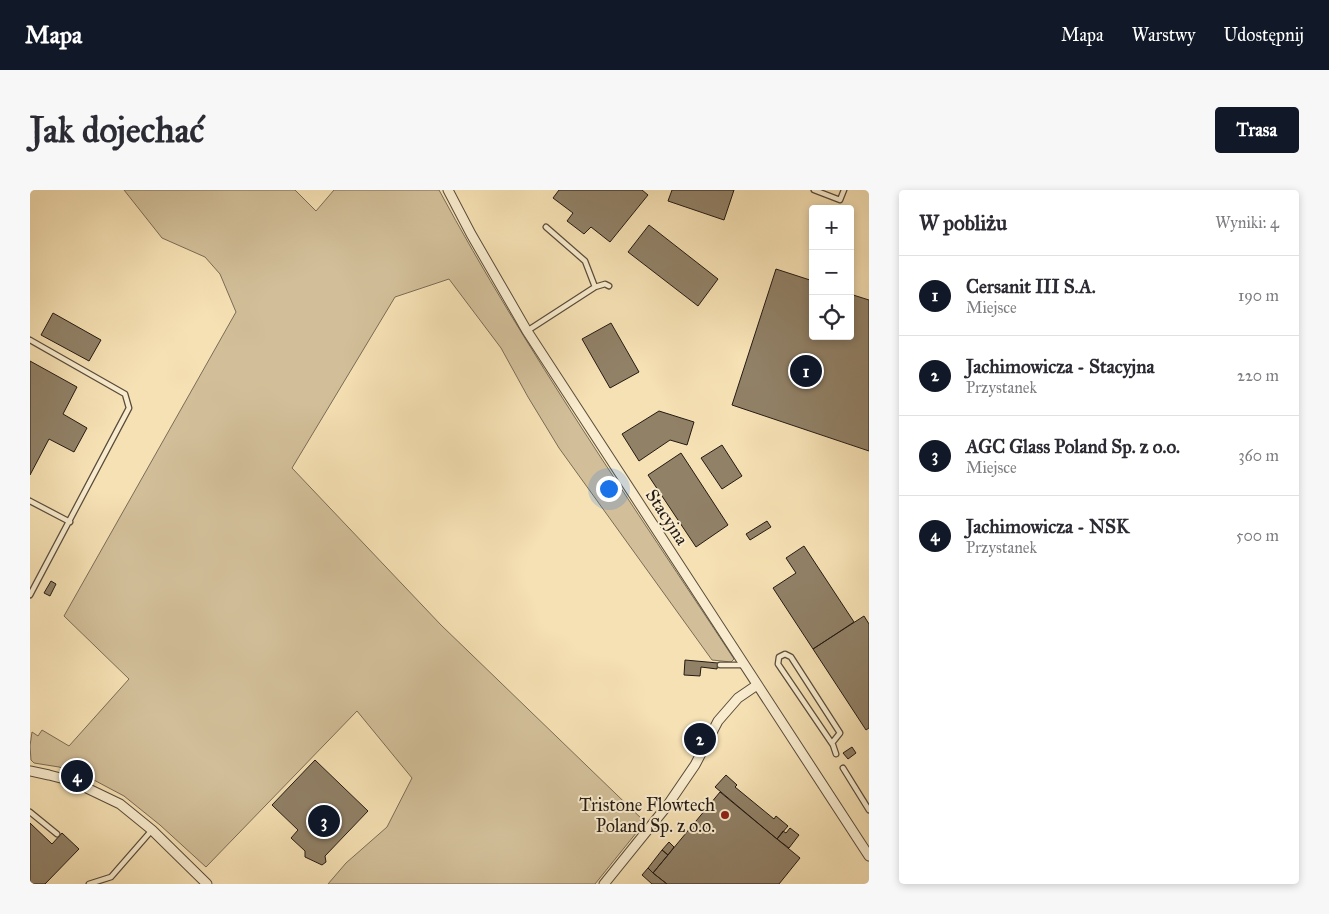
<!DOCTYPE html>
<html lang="pl">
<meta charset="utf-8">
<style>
:root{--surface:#fff;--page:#f7f7f7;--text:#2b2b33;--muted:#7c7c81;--line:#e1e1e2;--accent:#111827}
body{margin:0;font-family:"IM FELL Great Primer",serif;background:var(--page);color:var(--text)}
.controls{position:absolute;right:15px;top:15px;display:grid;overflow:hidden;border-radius:5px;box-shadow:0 2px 8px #0003}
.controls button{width:45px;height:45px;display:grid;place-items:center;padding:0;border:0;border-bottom:1px solid var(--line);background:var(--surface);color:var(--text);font:25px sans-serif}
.you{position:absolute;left:578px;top:298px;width:18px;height:18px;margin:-12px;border:4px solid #fff;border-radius:50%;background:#1a73e8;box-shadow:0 0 0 8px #1a73e833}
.badge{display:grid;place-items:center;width:32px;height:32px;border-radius:50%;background:var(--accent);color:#fff;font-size:16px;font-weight:700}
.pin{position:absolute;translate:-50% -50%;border:2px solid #fff;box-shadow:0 1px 5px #0006}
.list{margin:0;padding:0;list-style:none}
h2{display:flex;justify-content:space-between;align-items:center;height:65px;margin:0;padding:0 20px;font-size:21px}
h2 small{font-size:16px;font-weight:400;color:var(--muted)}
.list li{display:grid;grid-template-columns:32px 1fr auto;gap:15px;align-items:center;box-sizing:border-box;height:80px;padding:0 20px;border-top:1px solid var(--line)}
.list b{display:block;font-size:19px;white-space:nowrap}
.list p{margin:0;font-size:16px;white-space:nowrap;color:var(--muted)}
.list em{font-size:16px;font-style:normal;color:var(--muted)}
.icon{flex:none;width:28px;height:28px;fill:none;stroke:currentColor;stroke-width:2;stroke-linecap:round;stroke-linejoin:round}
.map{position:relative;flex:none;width:839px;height:694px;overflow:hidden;border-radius:5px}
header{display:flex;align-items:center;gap:30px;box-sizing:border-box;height:70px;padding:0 25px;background:var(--accent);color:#fff}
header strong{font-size:24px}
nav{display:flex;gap:28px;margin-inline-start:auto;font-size:18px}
.intro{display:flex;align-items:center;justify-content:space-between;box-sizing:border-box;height:120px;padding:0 30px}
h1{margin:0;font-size:35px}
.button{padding:12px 22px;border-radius:5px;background:var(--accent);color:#fff;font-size:18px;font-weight:700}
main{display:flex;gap:30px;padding:0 30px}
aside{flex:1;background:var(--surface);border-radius:5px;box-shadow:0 2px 8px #0003}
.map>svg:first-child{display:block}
.green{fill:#d2bf99;stroke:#7a6c56}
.building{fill:#918167;stroke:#231a13}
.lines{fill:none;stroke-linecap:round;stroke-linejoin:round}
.lane-casing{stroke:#584c3b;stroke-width:7}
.street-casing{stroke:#584c3b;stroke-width:11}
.lane{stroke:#f9ecce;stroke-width:4.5}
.street{stroke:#f9ecce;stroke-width:9}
.poi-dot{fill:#8f2418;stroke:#f9ecce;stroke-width:2}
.labels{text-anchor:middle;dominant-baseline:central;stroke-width:4;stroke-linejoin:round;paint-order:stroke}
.street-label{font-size:18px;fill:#231a13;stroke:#f9ecce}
.poi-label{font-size:18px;fill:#231a13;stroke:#f9ecce;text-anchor:end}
</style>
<header>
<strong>Mapa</strong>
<nav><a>Mapa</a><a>Warstwy</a><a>Udostępnij</a></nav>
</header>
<div class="intro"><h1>Jak dojechać</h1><a class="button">Trasa</a></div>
<main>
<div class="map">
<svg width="839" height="694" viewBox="0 0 839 694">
<rect width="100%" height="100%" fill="#f6e1b4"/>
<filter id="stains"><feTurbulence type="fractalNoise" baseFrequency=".004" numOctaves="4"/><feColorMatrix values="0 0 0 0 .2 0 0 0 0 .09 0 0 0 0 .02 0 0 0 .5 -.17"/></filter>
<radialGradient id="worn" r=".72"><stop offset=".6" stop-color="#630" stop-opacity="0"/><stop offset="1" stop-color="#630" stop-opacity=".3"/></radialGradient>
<path class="green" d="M94,0H265L286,21L304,0H409C497,163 603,315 704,469L701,472L682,470L529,258L498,207L471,158L419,89L365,107L262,278L411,435L615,632L565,694H298L316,673L357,637L382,588L327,521L176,677L130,635L94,606L62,589L29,577L4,573L1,570L0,556L2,542L8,546L12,540L39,556L99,489L34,426L206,122L190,84L175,67L132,48Z"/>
<path class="building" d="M529,0H612L618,5L580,52L561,37L554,44L537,31L543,23L523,8Z
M642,0H704L694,30L638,11Z
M619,35L688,89L668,116L598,62Z
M746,79L783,91V146H820V104L839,110V261L702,215Z
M23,123L71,150L59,171L11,145Z
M581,133L609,182L580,198L552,149Z
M0,171L47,197L33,224L57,238L44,262L19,249L0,285Z
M629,221L664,232L657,255L640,250L609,271L592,244Z
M692,255L712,286L692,299L671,268Z
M651,263L698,335L666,357L618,285Z
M737,331L741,337L720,350L716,344Z
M774,356L824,432L783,459L743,398L766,383L756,368Z
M21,391L26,394L20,406L14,403Z
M834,426L839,434V538L836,540L783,459Z
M655,470L688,473L687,479L671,477L670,486L654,485Z
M822,557L826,563L818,569L813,563Z
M285,570L338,621L295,666L296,672L292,675L275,667V661L261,648L268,640L242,615Z
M696,585L707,595L705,597L744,629L746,626L758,636L747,649L685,597Z
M690,602L770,668L749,694H637L623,683Z
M0,633L22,654L32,643L49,659L15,694H0Z
M760,638L769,645L759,658L747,649L753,641L756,643Z
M639,652L644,657L638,665L632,660Z
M632,660L638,665L623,683L618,678Z
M618,678L623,683L637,694H622L612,685Z"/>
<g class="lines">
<defs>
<path id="lane" d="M784,0L810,10L814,0
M565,97L575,94L579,96
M497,141L565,97L555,71L516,37
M0,150L95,204L99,218L0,405
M0,311L40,332
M690,475H714
M802,553L810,543L761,467L755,464L749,467L748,474L803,555L806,564
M813,578L839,620
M0,622L27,644
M59,694L81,687L122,640"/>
<path id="street" d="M418,0L441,44L497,141L839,666
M0,581L19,585L42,591L90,614L122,640L177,694
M574,694L637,616L665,575L688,531L708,508L727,495"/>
</defs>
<use href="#lane" class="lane-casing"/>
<use href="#street" class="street-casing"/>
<use href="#lane" class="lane"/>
<use href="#street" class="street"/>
</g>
<circle class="poi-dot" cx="695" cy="625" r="5"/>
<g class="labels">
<g class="street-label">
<text transform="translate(637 327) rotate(57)">Stacyjna</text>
</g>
<g class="poi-label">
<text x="685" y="615">Tristone Flowtech<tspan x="685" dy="21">Poland Sp. z o.o.</tspan></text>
</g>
</g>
<rect width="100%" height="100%" filter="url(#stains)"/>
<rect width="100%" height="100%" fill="url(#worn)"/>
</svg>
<div class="controls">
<button>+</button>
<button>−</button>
<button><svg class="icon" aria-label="locate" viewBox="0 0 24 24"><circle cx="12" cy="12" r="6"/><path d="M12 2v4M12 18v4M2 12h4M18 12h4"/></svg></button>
</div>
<div class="you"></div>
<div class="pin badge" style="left:776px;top:181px">1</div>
<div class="pin badge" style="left:670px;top:549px">2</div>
<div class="pin badge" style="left:294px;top:631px">3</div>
<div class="pin badge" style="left:47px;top:586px">4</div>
</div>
<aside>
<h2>W pobliżu<small>Wyniki: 4</small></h2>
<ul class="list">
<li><span class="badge">1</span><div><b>Cersanit III S.A.</b><p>Miejsce</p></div><em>190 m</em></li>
<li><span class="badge">2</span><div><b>Jachimowicza - Stacyjna</b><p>Przystanek</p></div><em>220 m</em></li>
<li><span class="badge">3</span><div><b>AGC Glass Poland Sp. z o.o.</b><p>Miejsce</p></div><em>360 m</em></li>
<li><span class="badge">4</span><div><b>Jachimowicza - NSK</b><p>Przystanek</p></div><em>500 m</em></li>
</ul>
</aside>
</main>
